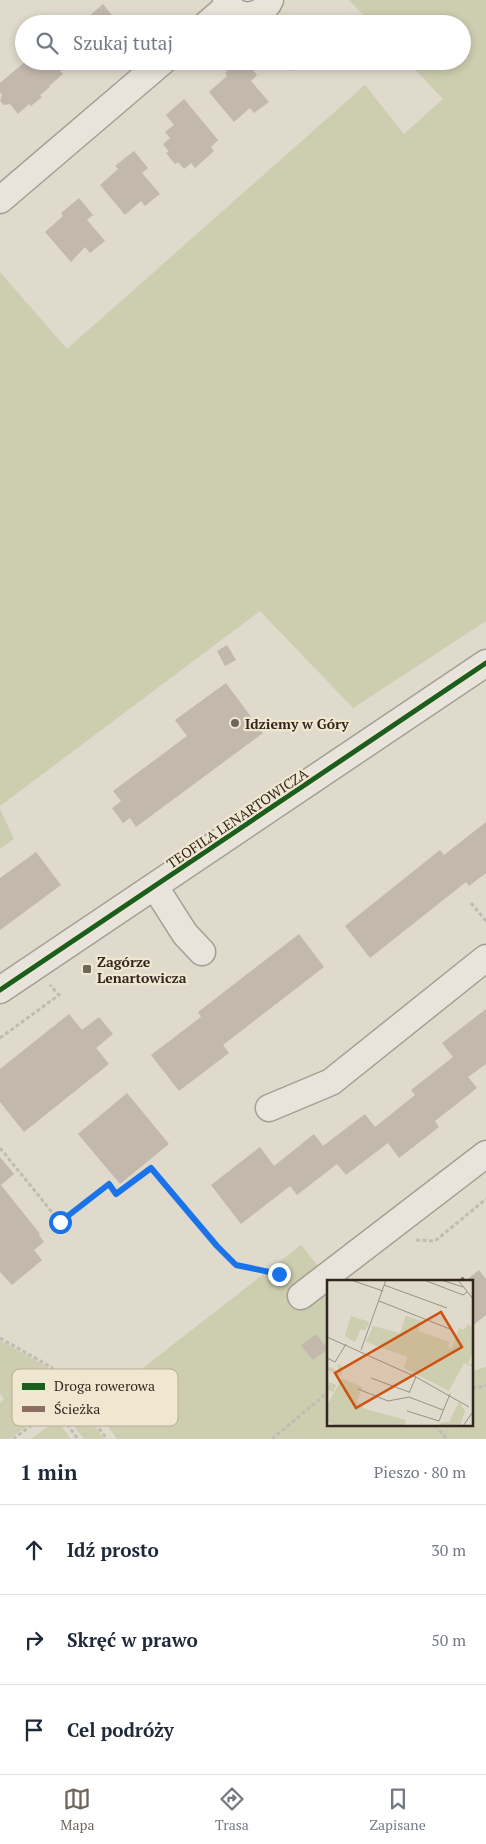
<!DOCTYPE html>
<html lang="pl">
<meta charset="utf-8">
<style>
:root{--surface:#fff;--page:#f6f6f7;--text:#1f2937;--muted:#747a83;--line:#e0e1e3;--accent:#6e665b}
body{margin:0;font-family:"PT Serif",serif;background:var(--page);color:var(--text)}
.stop{position:absolute;width:15px;height:15px;margin:-11px;border:4px solid #1a73e8;border-radius:50%;background:#fff}
.stop.end{background:#1a73e8;border-color:#fff;box-shadow:0 1px 5px #0008}
.list{margin:0;padding:0;list-style:none}
h2{display:flex;justify-content:space-between;align-items:center;height:65px;margin:0;padding:0 20px;font-size:21px}
h2 small{font-size:16px;font-weight:400;color:var(--muted)}
.list li{display:grid;grid-template-columns:32px 1fr auto;gap:15px;align-items:center;box-sizing:border-box;height:90px;padding:0 20px;border-top:1px solid var(--line)}
.list b{display:block;font-size:19px;white-space:nowrap}
.list em{font-size:16px;font-style:normal;color:var(--muted)}
.icon{flex:none;width:28px;height:28px;fill:none;stroke:currentColor;stroke-width:2;stroke-linecap:round;stroke-linejoin:round}
.map{position:relative;flex:none;width:486px;height:1439px;overflow:hidden}
.search{position:absolute;background:var(--surface);box-shadow:0 2px 8px #0003;left:15px;right:15px;top:15px;height:55px;display:flex;align-items:center;gap:12px;box-sizing:border-box;padding:0 18px;border-radius:28px;color:var(--muted);font-size:19px}
.sheet{height:335px;background:var(--surface)}
nav{display:flex;justify-content:space-around;align-items:center;box-sizing:border-box;height:70px;border-top:1px solid var(--line);background:var(--surface);font-size:14px;color:var(--muted)}
nav a{display:grid;justify-items:center;gap:2px}
nav .on{color:var(--accent)}
.map>svg:first-child{display:block}
.green{fill:#cdcdaf}
.building{fill:#c2b8ac}
.lines{fill:none;stroke-linecap:round;stroke-linejoin:round}
.minor-casing{stroke:#a49f94;stroke-width:29}
.path{stroke:#c0bbb3;stroke-width:3;stroke-dasharray:4 2.5;stroke-linecap:butt}
.minor{stroke:#e8e4dc;stroke-width:26}
.quiet{stroke:#8d6e63;stroke-width:4;stroke-dasharray:8 4;stroke-linecap:butt}
.cycleway-casing{stroke:#f0e7d1;stroke-width:8}
.cycleway{stroke:#1b5e20;stroke-width:5}
.route{stroke:#1a73e8;stroke-width:6}
.poi-dot{fill:#6e665b;stroke:#f0e7d1;stroke-width:2}
.labels{text-anchor:middle;dominant-baseline:central;stroke-width:4.5;stroke-linejoin:round;paint-order:stroke}
.poi-label{font-size:14px;font-weight:bold;fill:#31271e;stroke:#f0e7d1;text-anchor:start}
.street-label{font-size:14px;fill:#31271e;stroke:#f0e7d1}
.inset-road{fill:none;stroke:#999286;stroke-width:1}
.view{fill:#cd520f;fill-opacity:0.15;stroke:#cd520f;stroke-width:2.5}
.inset-edge{fill:none;stroke:#31271e;stroke-width:2.5}
.key{fill:#f0e7d1;stroke:#b7ad9b;stroke-width:1}
.key-label{font-size:14px;fill:#31271e}
</style>
<div class="map">
<svg width="486" height="1439" viewBox="0 0 486 1439">
<rect width="100%" height="100%" fill="#dfdacb"/>
<path class="green" d="M349,0H486V621L353,708L260,611L0,806V272L67,349L365,85L404,134L443,99L407,61H462V24H372Z
M0,809L14,839L0,849Z
M301,1245L330,1281L328,1282V1425H472V1371L486,1367V1439H117L94,1406Z
M0,1340L49,1368L70,1394L9,1439H0V1403L4,1399L0,1394Z
M74,1398L104,1439H84L60,1408Z
M57,1420L71,1439H31Z"/>
<path class="building" d="M103,4L119,24H80Z
M26,61H52L63,74L49,86L50,87L40,95L42,97L31,106L29,104L18,114L10,104L4,105L0,101L2,95L0,92V83Z
M92,61H106L98,68Z
M239,61H246L257,75L251,81L269,102L254,113L250,108L234,122L209,92L227,76L225,73Z
M274,61H308V66L302,67L300,62L291,71Z
M184,99L218,140L211,147L214,151L195,168L191,163L184,169L178,162L175,164L166,153L169,152L163,144L170,138L165,132L174,125L166,115Z
M134,151L148,168L142,173L160,194L145,206L141,201L125,215L100,185L118,169L115,166Z
M79,198L93,215L87,220L105,241L90,253L85,247L71,262L45,232L63,216L61,213Z
M227,645L236,660L225,666L217,651Z
M226,683L263,733L136,827L130,818L123,823L112,808L121,801L113,791L187,736L175,720Z
M486,822V873L469,886L466,882L370,958L345,926L440,850L444,855Z
M36,852L61,885L0,930V878Z
M299,934L324,967L223,1045L229,1053L179,1091L151,1055L201,1017L198,1012Z
M486,1009V1064L468,1077L477,1088L435,1121L439,1127L399,1158L388,1143L346,1175L337,1164L297,1195L290,1186L241,1224L211,1185L260,1147L274,1166L314,1134L323,1146L365,1114L375,1127L415,1095L411,1090L453,1057L442,1043Z
M69,1014L82,1030L99,1017L113,1034L96,1048L109,1064L24,1132L0,1102V1069Z
M127,1093L169,1144L120,1184L78,1134Z
M0,1157L14,1174L1,1185L40,1234L39,1235L44,1242L34,1250L42,1260L12,1285L0,1272Z
M479,1270L486,1279V1315L472,1326V1282H464Z
M316,1334L328,1349L313,1360L301,1345Z"/>
<g class="lines">
<defs>
<path id="minor" d="M226,0C234,21 261,20 270,0
M207,24L228,6
M0,200L163,61
M155,887L185,934L202,952
M0,990L486,663
M269,1108L331,1082L486,958
M301,1296L486,1154"/>
</defs>
<use href="#minor" class="minor-casing"/>
<path class="path" d="M471,903L486,921
M0,1038L59,995L50,985
M0,1148L60,1222L109,1184L117,1194L151,1168L217,1246L236,1265L279,1275L284,1279
M416,1240L435,1241L486,1199
M0,1338L51,1367L107,1439
M472,1388L486,1386
M63,1419L78,1439
M435,1425L447,1439
M13,1439L73,1394
M272,1439L328,1392"/>
<use href="#minor" class="minor"/>
<path class="quiet" d="M460,1282L464,1278"/>
<defs>
<path id="cycleway" d="M0,990L486,663"/>
</defs>
<use href="#cycleway" class="cycleway-casing"/>
<use href="#cycleway" class="cycleway"/>
</g>
<g class="lines">
<path class="route" d="M60,1222L109,1184L116,1194L151,1168L217,1246L236,1265L279,1274"/>
</g>
<g class="poi-dot">
<circle cx="235" cy="723" r="5"/>
<rect x="82" y="964" width="10" height="10" rx="2.5"/>
</g>
<g class="labels">
<g class="poi-label">
<text x="245" y="723">Idziemy w Góry</text>
<text x="97" y="961">Zagórze<tspan x="97" dy="16">Lenartowicza</tspan></text>
</g>
<g class="street-label">
<text transform="translate(237 818) rotate(-34)">TEOFILA LENARTOWICZA</text>
</g>
</g>
<g transform="translate(327 1280)">
<rect width="146" height="146" fill="#dfdacb"/>
<path d="M24,36L42,42L38,51L34,49L28,62L18,56ZM79,36L95,41L91,51L123,62L121,67L125,68L132,48L137,50L141,44L146,47V70L141,84H146V87L137,83L122,111L77,88L80,77L39,62L46,46L73,53ZM11,84L15,86V93L6,112L2,110L0,114V105H3L0,101L9,105L13,96L0,90V86L11,91ZM15,98L35,107L30,121L38,129L79,140L77,146H10L0,142V126ZM132,122L138,131L133,146H112L113,143L122,142Z" fill="#cdcdaf"/>
<path class="inset-road" d="M24,0L56,11M97,0L136,15L140,12M114,0L136,7M131,0L147,20M57,5L120,28M52,21L123,49M0,57L89,97L142,127M34,70L59,0M0,78L8,82L19,64M44,98L82,112M31,109L61,121L82,117L116,130M82,113L89,97M80,131L112,141L123,114M136,146L145,133"/>
<path class="view" d="M114,32L135,67L29,128L8,93Z"/>
<rect width="146" height="146" class="inset-edge"/>
</g>
<rect x="12" y="1369" width="166" height="57" rx="8" class="key"/>
<rect x="22" y="1383" width="23" height="7" fill="#1b5e20"/>
<rect x="22" y="1406" width="23" height="6" fill="#8d6e63"/>
<g class="key-label">
<text x="54" y="1391">Droga rowerowa</text>
<text x="54" y="1414">Ścieżka</text>
</g>
</svg>
<div class="stop" style="left:60px;top:1222px"></div>
<div class="stop end" style="left:279px;top:1274px"></div>
<div class="search"><svg class="icon" aria-label="search" viewBox="0 0 24 24"><circle cx="10" cy="10" r="6"/><path d="M15 15l6 6"/></svg>Szukaj tutaj</div>
</div>
<section class="sheet">
<h2>1 min<small>Pieszo · 80 m</small></h2>
<ul class="list">
<li><svg class="icon" aria-label="ahead" viewBox="0 0 24 24"><path d="M12 20V5M6 11l6-6 6 6"/></svg><div><b>Idź prosto</b></div><em>30 m</em></li>
<li><svg class="icon" aria-label="right" viewBox="0 0 24 24"><path d="M7 20v-9h11M14 6l5 5-5 5"/></svg><div><b>Skręć w prawo</b></div><em>50 m</em></li>
<li><svg class="icon" aria-label="arrive" viewBox="0 0 24 24"><path d="M6 21V4h12l-3 4 3 4H6"/></svg><div><b>Cel podróży</b></div></li>
</ul>
</section>
<nav>
<a class="on"><svg class="icon" aria-label="map" viewBox="0 0 24 24"><path d="M3 6l6-2 6 2 6-2v14l-6 2-6-2-6 2zM9 4v14M15 6v14"/></svg>Mapa</a>
<a><svg class="icon" aria-label="directions" viewBox="0 0 24 24"><path d="M12 3l9 9-9 9-9-9zM9 14v-3h6M13 9l2 2-2 2"/></svg>Trasa</a>
<a><svg class="icon" aria-label="saved" viewBox="0 0 24 24"><path d="M7 4h10v16l-5-4-5 4z"/></svg>Zapisane</a>
</nav>
